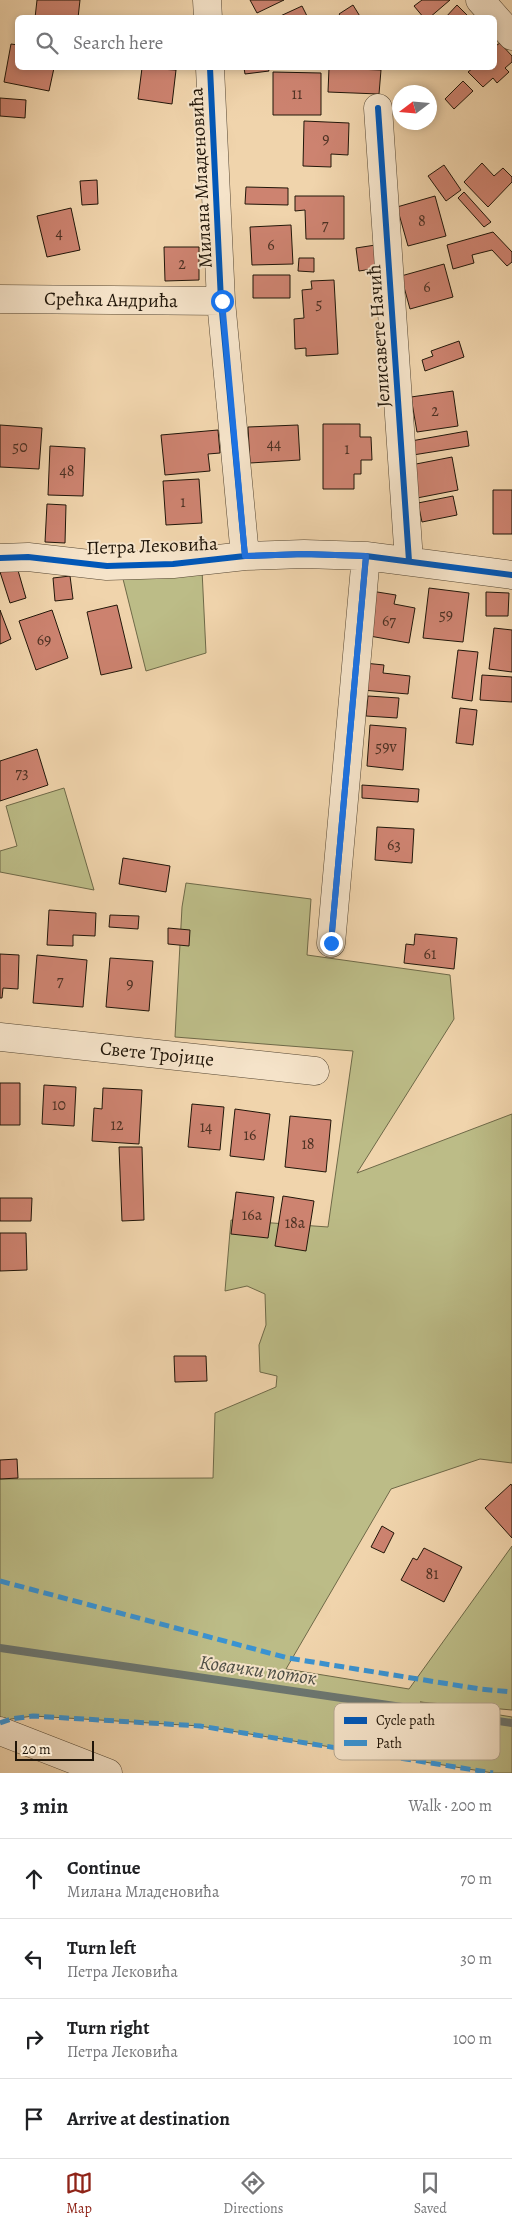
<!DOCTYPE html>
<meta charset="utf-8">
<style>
:root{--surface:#fff;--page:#f2f2f2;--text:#202124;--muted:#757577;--line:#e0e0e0;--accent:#8f2418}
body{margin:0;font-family:Alegreya,serif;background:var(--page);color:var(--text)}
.compass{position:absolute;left:392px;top:85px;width:45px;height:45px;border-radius:50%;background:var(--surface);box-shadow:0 2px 8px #0003;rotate:254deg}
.scale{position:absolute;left:15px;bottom:12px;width:79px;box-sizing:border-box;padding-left:5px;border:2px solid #211609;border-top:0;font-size:14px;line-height:18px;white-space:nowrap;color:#211609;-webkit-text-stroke:4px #f5e3c9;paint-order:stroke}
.stop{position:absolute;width:15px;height:15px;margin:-11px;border:4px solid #1a73e8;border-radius:50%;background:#fff}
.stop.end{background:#1a73e8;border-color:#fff;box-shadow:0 1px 5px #0008}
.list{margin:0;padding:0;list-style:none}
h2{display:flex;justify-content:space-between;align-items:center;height:65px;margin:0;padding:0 20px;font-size:21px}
h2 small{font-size:16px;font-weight:400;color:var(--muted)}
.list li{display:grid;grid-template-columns:32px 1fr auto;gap:15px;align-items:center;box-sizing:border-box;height:80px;padding:0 20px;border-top:1px solid var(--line)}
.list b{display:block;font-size:19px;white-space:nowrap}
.list p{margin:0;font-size:16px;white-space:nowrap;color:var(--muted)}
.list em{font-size:16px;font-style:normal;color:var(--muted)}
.icon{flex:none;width:28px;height:28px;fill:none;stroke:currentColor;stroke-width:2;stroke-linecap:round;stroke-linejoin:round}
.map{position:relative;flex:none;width:512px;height:1773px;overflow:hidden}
.search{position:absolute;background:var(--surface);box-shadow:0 2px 8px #0003;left:15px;right:15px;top:15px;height:55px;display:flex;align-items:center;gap:12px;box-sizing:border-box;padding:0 18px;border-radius:8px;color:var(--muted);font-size:19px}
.sheet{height:385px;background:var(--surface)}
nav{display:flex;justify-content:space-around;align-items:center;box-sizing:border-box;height:70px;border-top:1px solid var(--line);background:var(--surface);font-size:14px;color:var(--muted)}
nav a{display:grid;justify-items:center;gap:2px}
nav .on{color:var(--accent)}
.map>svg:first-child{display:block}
.green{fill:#bcbc87;stroke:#6e6948}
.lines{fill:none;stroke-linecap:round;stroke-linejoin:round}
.stream{stroke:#6c7670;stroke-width:8}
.building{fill:#cd8370;stroke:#211609}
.minor-casing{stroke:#554632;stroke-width:29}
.minor{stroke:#f5e3c9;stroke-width:28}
.quiet{stroke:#3a93d2;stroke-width:5;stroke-dasharray:10 5;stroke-linecap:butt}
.cycleway-casing{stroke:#f5e3c9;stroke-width:9}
.cycleway{stroke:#0057b8;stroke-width:6}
.route{stroke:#1a73e8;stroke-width:6}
.labels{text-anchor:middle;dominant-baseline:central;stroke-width:4;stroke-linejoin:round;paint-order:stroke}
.number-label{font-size:16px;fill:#4c3123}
.street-label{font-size:19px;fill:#211609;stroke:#f5e3c9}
.water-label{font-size:20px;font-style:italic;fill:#4d4e45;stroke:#f5e3c9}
.key{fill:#f5e3c9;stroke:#b5a68f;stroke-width:1}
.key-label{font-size:14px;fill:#211609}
</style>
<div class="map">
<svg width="512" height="1773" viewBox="0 0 512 1773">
<rect width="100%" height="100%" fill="#f0d4ac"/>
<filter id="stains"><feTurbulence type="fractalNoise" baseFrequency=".004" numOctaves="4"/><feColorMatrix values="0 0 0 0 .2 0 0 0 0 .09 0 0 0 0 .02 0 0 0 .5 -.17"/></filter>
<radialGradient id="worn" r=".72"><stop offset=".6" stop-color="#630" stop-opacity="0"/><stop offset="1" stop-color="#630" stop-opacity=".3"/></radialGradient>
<path class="green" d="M202,570L206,653L146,671L121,571Z
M64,788L94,890L0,872V851L17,846L6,806Z
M186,883L311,899L307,955L450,975L454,1019L357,1173L512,1114V1463L480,1459L391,1489L286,1669L409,1689L512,1546V1710L420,1702L512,1717V1773H493L200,1726L33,1716L11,1719L0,1723V1479L213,1478L215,1413L276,1387L277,1376L260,1372L259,1345L266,1325L265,1294L247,1286L225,1291L231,1220L328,1227L353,1051L175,1037L182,907Z"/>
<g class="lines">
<path class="stream" d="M0,1648L512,1723"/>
</g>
<path class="building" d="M37,0H80L78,18H35Z
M250,0H284L257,13Z
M422,0H450L429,18H424L414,6Z
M353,5L361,18H342L339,14Z
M457,5L470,18H445Z
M302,6L308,18H276Z
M500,43L512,56V62L505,68L509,72L497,83L493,78L483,87L468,72L473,68H494V47Z
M11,44L18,45V68H54L49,91L4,82Z
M142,68L176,70L172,104L138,99Z
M244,68H268L269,71L245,74Z
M329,68L381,70L379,94L328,92Z
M273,72L321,73V115H273Z
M463,81L473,91L454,109L445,99Z
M0,98L26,100L25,118L0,116Z
M304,121L349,123L348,155L331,154V167L303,166Z
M482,163L494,176L503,168L512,177V182L488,207L464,182Z
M444,165L461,190L446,201L428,176Z
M97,180L98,204L82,205L80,181Z
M246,187L288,188V205L245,204Z
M464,192L491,222L484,227L458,198Z
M295,196H344V239H306L305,210L295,211Z
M435,196L446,236L408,246L397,207Z
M71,208L80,250L47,257L37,216Z
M291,225L293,264L252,265L250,227Z
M493,232L512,252V262L507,266L492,250L472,255L474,263L453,269L447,245Z
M382,244L385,267L359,271L356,248Z
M164,247H199V280L165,281Z
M299,258H314V272L298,271Z
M444,264L453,297L410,309L401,276Z
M253,275H290V298H253Z
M334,280L338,354L306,356V348L295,349L294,319L304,318L302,290L312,289L311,281Z
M459,341L464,357L425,371L422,360L433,356L431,351Z
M453,391L458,426L417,432L411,397Z
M323,424H360V437H371L372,460H361V474H354V489H323Z
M0,425L42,428L39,469L0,467Z
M298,425L300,460L250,463L248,427Z
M218,430L220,453L208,454L210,471L165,475L161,435Z
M467,431L469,446L413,455L411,441Z
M50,446L85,448L83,496L48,495Z
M452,457L458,490L417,498L411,465Z
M199,479L202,523L166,525L163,481Z
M493,490H512V534H493Z
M453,496L457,515L422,522L418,503Z
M47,504L66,505L65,543L45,542Z
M17,567L26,598L10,603L0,572Z
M70,576L73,599L55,601L53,578Z
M429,588L469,593L463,642L423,638Z
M371,591L396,595L394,604L415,608L409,643L364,635Z
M486,592L509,593L508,616H486Z
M117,605L132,668L101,675L87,612Z
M0,610L11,639L0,644Z
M52,610L68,658L36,670L19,621Z
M494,628L512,630V672L489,669Z
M458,650L478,652L472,701L452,698Z
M364,663L384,665L383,673L410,676L408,694L362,690Z
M482,675L512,677V702L480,700Z
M368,696L399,698L397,718L366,716Z
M460,708L477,710L473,745L456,743Z
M370,725L406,728L403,770L367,766Z
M37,749L48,785L0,801V761Z
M362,785L419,789L418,802L362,798Z
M377,827L414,829L412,863L375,860Z
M123,858L170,866L166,892L119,884Z
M49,910L96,913L95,936L73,935V946L47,945Z
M110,915L139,916L138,929L109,927Z
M168,928L190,930L189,946L168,944Z
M415,934L457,938L454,969L404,963L406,944L414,945Z
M0,954L19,955L18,989L3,988L2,998H0Z
M37,955L87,960L83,1007L33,1003Z
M110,958L153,961L149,1011L106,1007Z
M0,1083H20V1125H0Z
M44,1085L76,1087L74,1126L42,1124Z
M103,1088L142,1090L139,1144L92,1141L94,1108L102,1109Z
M192,1104L224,1107L220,1150L188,1147Z
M235,1109L270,1114L264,1160L230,1156Z
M290,1116L331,1120L326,1172L285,1167Z
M119,1147H142L144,1220L122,1221Z
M236,1192L274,1197L268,1238L231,1234Z
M283,1196L314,1201L306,1251L275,1246Z
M0,1198H32L31,1221H0Z
M0,1233H26L27,1270L0,1271Z
M174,1356H206L207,1381L175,1382Z
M17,1459L18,1478L0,1479V1460Z
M511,1484L512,1486V1538L485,1508Z
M382,1526L394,1533L384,1553L371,1547Z
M424,1548L462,1567L444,1602L401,1580L413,1558L417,1560Z"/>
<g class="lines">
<defs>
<path id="minor" d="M207,0L208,18
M480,0L512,36
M210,68L221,301L245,556
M378,108L409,561
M0,299L221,301
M0,558L28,557L107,566L173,564L245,556L304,554L366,556L512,575
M331,943L366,556
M0,1037L315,1071
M0,1731L108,1773"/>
</defs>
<use href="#minor" class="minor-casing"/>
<use href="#minor" class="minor"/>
<path class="quiet" d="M0,1581L288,1658L480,1689L512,1692
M0,1723L11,1719L33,1716L200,1726L493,1773"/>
<defs>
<path id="cycleway" d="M210,68L221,301L245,556
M378,108L409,561
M0,558L28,557L107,566L173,564L245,556L304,554L366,556L512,575
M331,943L366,556"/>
</defs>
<use href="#cycleway" class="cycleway-casing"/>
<use href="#cycleway" class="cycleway"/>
</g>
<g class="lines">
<path class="route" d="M222,301L245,556L304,554L366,556L331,943"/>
</g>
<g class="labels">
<g class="number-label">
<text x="297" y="94">11</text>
<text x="326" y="139">9</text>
<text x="422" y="221">8</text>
<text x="325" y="225">7</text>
<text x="59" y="233">4</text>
<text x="271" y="245">6</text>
<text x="182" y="264">2</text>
<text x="427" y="287">6</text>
<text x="319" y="304">5</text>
<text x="435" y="411">2</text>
<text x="274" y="444">44</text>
<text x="20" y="447">50</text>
<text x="347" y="449">1</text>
<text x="67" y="471">48</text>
<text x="183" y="502">1</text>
<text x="446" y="615">59</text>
<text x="389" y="621">67</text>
<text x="44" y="640">69</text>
<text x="386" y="747">59v</text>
<text x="22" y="773">73</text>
<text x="394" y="845">63</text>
<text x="430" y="954">61</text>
<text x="60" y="981">7</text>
<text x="130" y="984">9</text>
<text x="59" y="1105">10</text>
<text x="117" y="1125">12</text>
<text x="206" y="1127">14</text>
<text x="250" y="1135">16</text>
<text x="308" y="1144">18</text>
<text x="252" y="1215">16a</text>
<text x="295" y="1223">18a</text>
<text x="432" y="1574">81</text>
</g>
<g class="street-label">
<text transform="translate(201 178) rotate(-93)">Милана Младеновића</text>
<text transform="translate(111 300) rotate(1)">Срећка Андрића</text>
<text transform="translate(379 336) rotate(-94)">Јелисавете Начић</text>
<text transform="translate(152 546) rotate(-2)">Петра Лековића</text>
<text transform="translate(157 1054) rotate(6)">Свете Тројице</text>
</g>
<g class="water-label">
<text transform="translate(258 1670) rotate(8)">Ковачки поток</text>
</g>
</g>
<rect x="334" y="1703" width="166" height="57" rx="8" class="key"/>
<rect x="344" y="1717" width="23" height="7" fill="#0057b8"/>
<rect x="344" y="1740" width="23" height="6" fill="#3a93d2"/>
<g class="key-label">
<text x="376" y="1725">Cycle path</text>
<text x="376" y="1748">Path</text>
</g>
<rect width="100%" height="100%" filter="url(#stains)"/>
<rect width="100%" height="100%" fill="url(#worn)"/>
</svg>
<svg class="compass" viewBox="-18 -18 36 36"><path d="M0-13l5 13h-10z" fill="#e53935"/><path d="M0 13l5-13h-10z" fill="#757577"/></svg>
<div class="scale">20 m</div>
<div class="stop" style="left:222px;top:301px"></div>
<div class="stop end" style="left:331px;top:943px"></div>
<div class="search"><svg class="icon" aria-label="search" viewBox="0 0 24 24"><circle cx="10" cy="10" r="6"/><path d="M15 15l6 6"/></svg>Search here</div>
</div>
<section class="sheet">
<h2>3 min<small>Walk · 200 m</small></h2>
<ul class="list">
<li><svg class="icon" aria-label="ahead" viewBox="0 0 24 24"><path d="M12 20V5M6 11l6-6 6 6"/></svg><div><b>Continue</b><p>Милана Младеновића</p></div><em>70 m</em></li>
<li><svg class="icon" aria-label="left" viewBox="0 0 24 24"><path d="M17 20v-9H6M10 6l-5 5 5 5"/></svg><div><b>Turn left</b><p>Петра Лековића</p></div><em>30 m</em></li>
<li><svg class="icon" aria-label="right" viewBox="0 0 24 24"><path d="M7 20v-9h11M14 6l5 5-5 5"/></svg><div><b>Turn right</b><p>Петра Лековића</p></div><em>100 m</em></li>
<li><svg class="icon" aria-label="arrive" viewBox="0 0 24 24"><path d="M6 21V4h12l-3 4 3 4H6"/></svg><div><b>Arrive at destination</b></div></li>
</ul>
</section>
<nav>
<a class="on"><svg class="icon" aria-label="map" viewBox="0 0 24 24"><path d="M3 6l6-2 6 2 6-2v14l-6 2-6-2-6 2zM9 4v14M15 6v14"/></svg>Map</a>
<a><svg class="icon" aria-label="directions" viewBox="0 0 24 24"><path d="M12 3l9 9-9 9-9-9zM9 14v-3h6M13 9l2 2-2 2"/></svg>Directions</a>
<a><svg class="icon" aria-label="saved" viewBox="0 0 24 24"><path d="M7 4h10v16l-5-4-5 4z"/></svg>Saved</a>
</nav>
